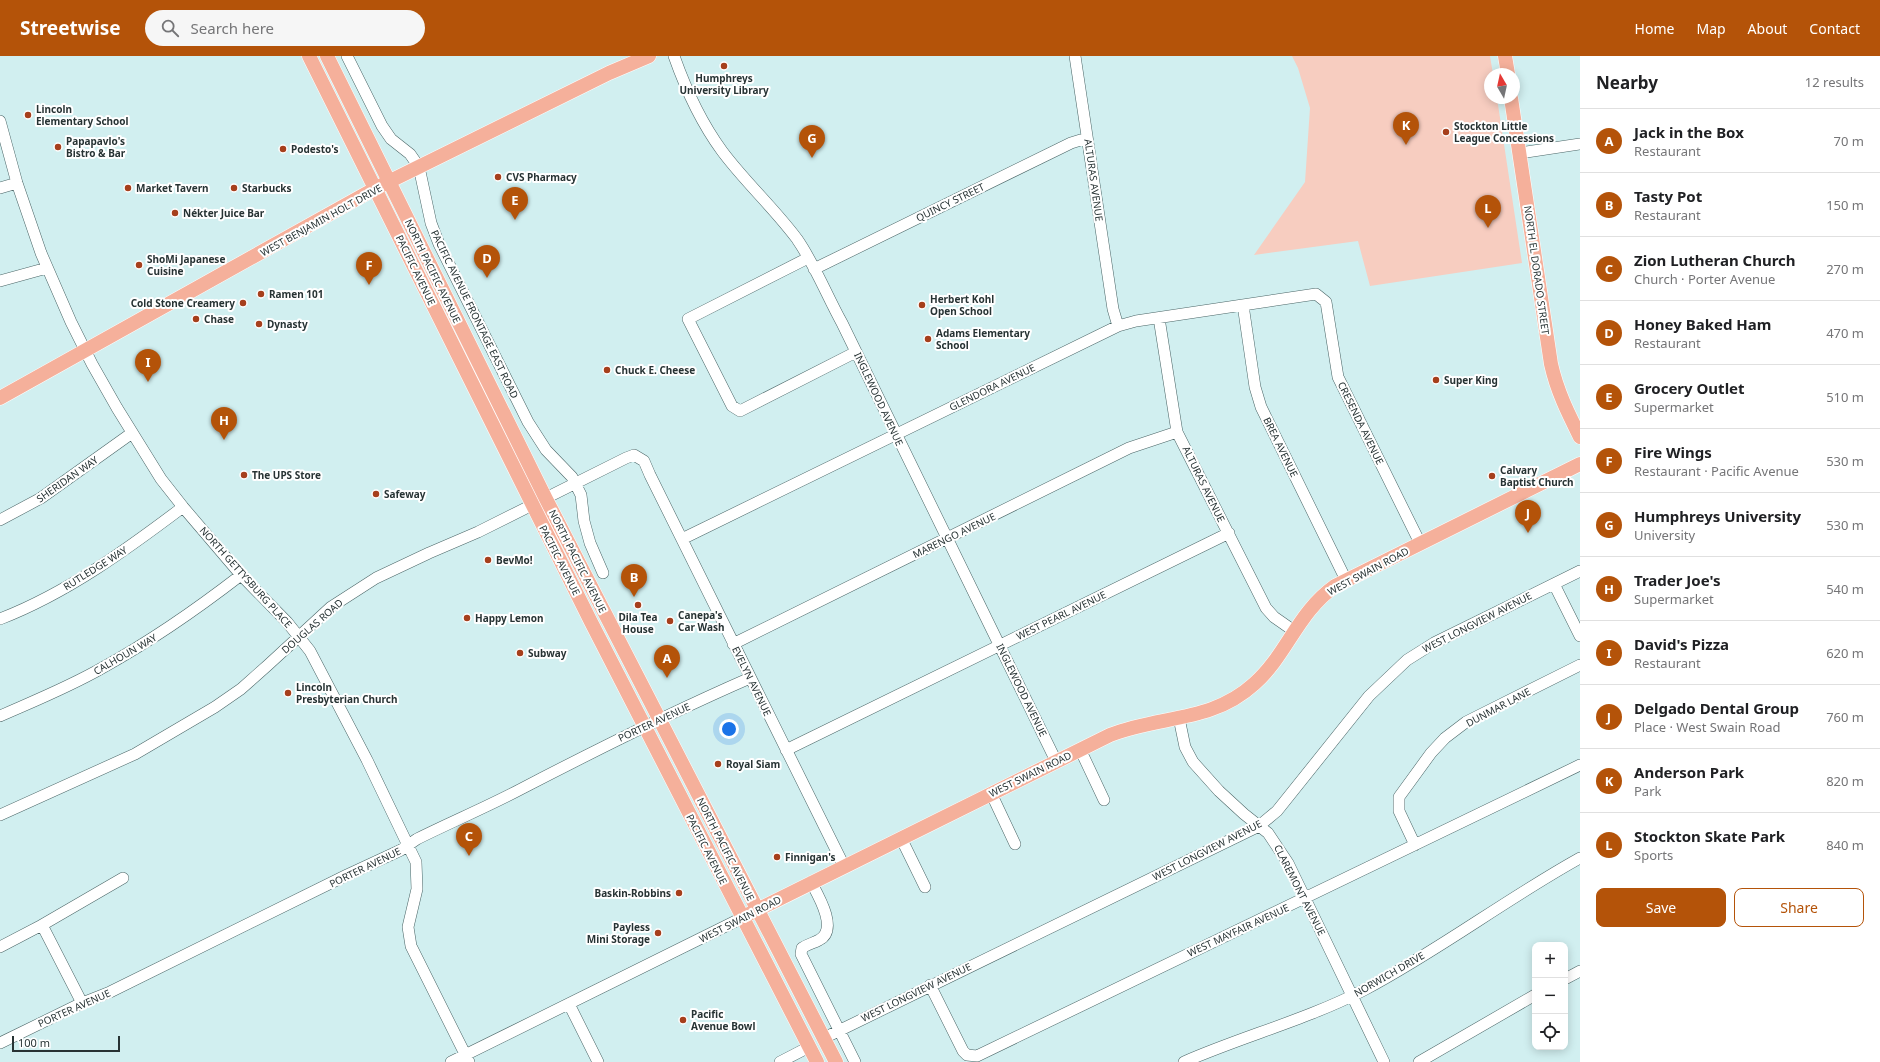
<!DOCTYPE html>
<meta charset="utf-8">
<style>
:root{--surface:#fff;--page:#f6f6f6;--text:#202124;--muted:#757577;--line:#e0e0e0;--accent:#b45309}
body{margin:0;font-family:"Noto Sans",sans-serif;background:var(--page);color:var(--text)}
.controls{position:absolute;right:12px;bottom:12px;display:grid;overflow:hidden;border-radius:8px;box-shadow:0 2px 10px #0003}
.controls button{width:36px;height:36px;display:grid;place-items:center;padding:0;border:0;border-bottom:1px solid var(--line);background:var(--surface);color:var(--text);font:20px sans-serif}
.compass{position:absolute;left:1484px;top:12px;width:36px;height:36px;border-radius:50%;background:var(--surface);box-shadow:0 2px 10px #0003;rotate:351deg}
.scale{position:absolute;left:12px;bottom:10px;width:108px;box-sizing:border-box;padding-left:4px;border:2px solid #273334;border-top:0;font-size:11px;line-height:14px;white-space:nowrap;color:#273334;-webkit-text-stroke:3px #fff;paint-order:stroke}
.you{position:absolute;left:729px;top:673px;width:14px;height:14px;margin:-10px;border:3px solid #fff;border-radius:50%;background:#1a73e8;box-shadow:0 0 0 6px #1a73e833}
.badge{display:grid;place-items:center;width:26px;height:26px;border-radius:50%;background:var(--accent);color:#fff;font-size:13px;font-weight:700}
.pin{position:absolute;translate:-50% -33px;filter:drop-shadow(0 1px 2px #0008)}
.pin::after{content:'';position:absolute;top:21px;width:14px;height:12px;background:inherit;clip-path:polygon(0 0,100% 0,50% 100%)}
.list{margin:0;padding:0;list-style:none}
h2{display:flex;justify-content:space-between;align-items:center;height:52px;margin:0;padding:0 16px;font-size:17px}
h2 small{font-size:13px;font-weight:400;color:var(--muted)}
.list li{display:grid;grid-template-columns:26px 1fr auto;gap:12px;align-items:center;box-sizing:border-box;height:64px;padding:0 16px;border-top:1px solid var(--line)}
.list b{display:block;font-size:15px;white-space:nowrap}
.list p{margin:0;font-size:13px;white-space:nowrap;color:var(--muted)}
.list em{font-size:13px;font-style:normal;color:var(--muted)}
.actions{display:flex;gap:8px;padding:12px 16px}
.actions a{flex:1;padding:9px 0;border:1px solid var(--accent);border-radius:8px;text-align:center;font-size:14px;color:var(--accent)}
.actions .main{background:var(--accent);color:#fff}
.icon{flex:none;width:22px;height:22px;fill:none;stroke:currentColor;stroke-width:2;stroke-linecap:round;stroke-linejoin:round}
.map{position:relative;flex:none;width:1580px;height:1006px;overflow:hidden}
header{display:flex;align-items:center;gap:24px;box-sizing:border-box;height:56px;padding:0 20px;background:var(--accent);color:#fff}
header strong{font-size:19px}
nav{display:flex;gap:22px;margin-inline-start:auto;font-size:14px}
.search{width:280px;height:36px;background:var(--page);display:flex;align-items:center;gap:10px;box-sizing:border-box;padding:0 14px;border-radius:22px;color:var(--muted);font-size:15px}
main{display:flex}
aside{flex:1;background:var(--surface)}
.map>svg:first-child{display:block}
.green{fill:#f7cdc0}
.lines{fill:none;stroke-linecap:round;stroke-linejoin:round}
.minor-casing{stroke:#4a6566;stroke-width:12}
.major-casing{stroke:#fff;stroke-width:15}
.minor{stroke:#fff;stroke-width:11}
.major{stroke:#f5b09b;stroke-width:14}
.poi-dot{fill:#a63f1c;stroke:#fff;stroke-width:1.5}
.labels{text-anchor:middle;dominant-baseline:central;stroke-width:4;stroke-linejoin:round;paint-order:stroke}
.poi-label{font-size:10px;font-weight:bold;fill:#273334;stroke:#fff;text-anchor:start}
.street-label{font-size:10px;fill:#273334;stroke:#fff}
</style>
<header>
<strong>Streetwise</strong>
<div class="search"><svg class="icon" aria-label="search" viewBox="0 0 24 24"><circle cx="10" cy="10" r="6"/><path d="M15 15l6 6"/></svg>Search here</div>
<nav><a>Home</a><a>Map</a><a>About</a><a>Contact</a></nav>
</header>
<main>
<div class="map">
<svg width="1580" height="1006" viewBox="0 0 1580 1006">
<rect width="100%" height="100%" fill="#d1eff0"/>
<path class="green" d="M1292,0H1490L1493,18H1490V42H1497L1522,207L1370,230L1358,185L1254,199L1305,126L1310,52L1298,12Z"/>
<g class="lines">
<defs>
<path id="minor" d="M347,0L382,70L391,83L410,98L419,111L431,167L439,188L528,366L546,394L572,421L581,439L584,465L590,487L603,517
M674,0C686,34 700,65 722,95C745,126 774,152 797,183C815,209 827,240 842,267L1056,705
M1075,0L1113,253L1118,270
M0,65L17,127L41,197L71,266L92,308L117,352L161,423L183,451L241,519L287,566L310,595L367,704L416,806L417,833L408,871L411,890L469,1006
M1520,97L1580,88
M0,132L17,127
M808,202L688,263L732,350L740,355L856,296
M814,213L1071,87L1087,82
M0,225L47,212
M1243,249L1255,331L1261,351L1346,524
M1159,262L1177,376L1266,552L1274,561L1294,575
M0,464L41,442L132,377
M682,483L1118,270L1136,265L1316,238L1326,246L1338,321L1420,487
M1554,528L1580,580
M0,563C67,537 126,494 183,451
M733,588L1129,392L1177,376
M0,660C34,645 69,631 102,612C151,585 197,553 241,519
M1179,662L1185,691L1193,706L1219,735L1244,758L1268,777L1288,807L1384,1006
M1080,693L1104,744
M786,694L1229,477
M991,737L1015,788
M0,759L135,698L215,651L241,633L268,609L331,551L376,522L429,497L478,476L626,402L634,399L644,405L650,419L844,810
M901,782L925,831
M1415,789L1399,755V741L1431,697L1445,682L1466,666L1580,609
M811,826C818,839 839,874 819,884C814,887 808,888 802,892L801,898L855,1006
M0,891L42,869
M1565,923L1580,915
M930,929L963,995L967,999L977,1000L1580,709
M82,947L42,869L123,822
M569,948L598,1006
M824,982L1259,770L1277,755L1369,640L1407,604L1434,587L1580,515
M0,987L82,947L110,936L347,819L401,794L417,783C451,766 487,751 521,733C596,694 672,656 750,622
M451,1006L742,862
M780,1006L809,991
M1184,1006C1243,980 1306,964 1364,934C1438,895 1506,843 1580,802
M1419,1006L1535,939"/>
<path id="major" d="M309,0L591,566L817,1006
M327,0L546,443L836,1006
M1505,0L1508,18
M1511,42L1551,308C1557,335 1568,357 1580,381
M0,342L376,132L609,17L649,0
M749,858L1110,679C1160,659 1211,667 1254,628C1287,599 1297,557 1335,530L1580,408"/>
</defs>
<use href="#minor" class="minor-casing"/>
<use href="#major" class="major-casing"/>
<use href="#minor" class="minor"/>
<use href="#major" class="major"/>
</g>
<g class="poi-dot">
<circle cx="724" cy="10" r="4"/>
<circle cx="28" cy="59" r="4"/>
<circle cx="1446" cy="76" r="4"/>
<circle cx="58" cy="91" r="4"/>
<circle cx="283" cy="93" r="4"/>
<circle cx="498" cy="121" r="4"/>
<circle cx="128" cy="132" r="4"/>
<circle cx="234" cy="132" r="4"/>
<circle cx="175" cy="157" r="4"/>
<circle cx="139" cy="209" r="4"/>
<circle cx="261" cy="238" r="4"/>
<circle cx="243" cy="247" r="4"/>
<circle cx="922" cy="249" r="4"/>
<circle cx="196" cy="263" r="4"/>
<circle cx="259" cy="268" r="4"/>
<circle cx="928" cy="283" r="4"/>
<circle cx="607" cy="314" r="4"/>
<circle cx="1436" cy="324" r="4"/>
<circle cx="244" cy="419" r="4"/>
<circle cx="1492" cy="420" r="4"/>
<circle cx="376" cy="438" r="4"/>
<circle cx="488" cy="504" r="4"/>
<circle cx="638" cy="549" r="4"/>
<circle cx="467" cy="562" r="4"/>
<circle cx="670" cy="565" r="4"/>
<circle cx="520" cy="597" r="4"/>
<circle cx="288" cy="637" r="4"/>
<circle cx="718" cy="708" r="4"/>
<circle cx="777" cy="801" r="4"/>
<circle cx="679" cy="837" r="4"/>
<circle cx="658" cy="877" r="4"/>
<circle cx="683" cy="964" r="4"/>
</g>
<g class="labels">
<g class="poi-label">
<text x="724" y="22" text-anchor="middle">Humphreys<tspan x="724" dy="12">University Library</tspan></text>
<text x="36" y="53">Lincoln<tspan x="36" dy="12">Elementary School</tspan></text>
<text x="1454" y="70">Stockton Little<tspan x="1454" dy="12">League Concessions</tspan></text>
<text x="66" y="85">Papapavlo's<tspan x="66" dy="12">Bistro &amp; Bar</tspan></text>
<text x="291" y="93">Podesto's</text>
<text x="506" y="121">CVS Pharmacy</text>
<text x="136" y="132">Market Tavern</text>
<text x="242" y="132">Starbucks</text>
<text x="183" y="157">Nékter Juice Bar</text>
<text x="147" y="203">ShoMi Japanese<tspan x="147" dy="12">Cuisine</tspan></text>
<text x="269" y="238">Ramen 101</text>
<text x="930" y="243">Herbert Kohl<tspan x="930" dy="12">Open School</tspan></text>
<text x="235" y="247" text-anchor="end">Cold Stone Creamery</text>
<text x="204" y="263">Chase</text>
<text x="267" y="268">Dynasty</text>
<text x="936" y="277">Adams Elementary<tspan x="936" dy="12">School</tspan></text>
<text x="615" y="314">Chuck E. Cheese</text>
<text x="1444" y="324">Super King</text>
<text x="1500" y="414">Calvary<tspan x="1500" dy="12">Baptist Church</tspan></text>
<text x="252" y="419">The UPS Store</text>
<text x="384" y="438">Safeway</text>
<text x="496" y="504">BevMo!</text>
<text x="678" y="559">Canepa's<tspan x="678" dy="12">Car Wash</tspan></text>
<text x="638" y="561" text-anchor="middle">Dila Tea<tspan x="638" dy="12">House</tspan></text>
<text x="475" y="562">Happy Lemon</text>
<text x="528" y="597">Subway</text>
<text x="296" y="631">Lincoln<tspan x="296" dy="12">Presbyterian Church</tspan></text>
<text x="726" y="708">Royal Siam</text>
<text x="785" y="801">Finnigan's</text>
<text x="671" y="837" text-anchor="end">Baskin-Robbins</text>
<text x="650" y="871" text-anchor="end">Payless<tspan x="650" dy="12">Mini Storage</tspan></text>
<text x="691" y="958">Pacific<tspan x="691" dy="12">Avenue Bowl</tspan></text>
</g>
<g class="street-label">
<text transform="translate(1094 124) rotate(82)">ALTURAS AVENUE</text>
<text transform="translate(950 146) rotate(-26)">QUINCY STREET</text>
<text transform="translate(321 164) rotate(-29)">WEST BENJAMIN HOLT DRIVE</text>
<text transform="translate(416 214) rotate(64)">PACIFIC AVENUE</text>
<text transform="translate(1537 214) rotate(82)">NORTH EL DORADO STREET</text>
<text transform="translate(433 215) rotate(64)">NORTH PACIFIC AVENUE</text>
<text transform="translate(475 258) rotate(64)">PACIFIC AVENUE FRONTAGE EAST ROAD</text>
<text transform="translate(992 331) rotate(-26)">GLENDORA AVENUE</text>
<text transform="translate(879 343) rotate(65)">INGLEWOOD AVENUE</text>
<text transform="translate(1361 367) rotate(64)">CRESENDA AVENUE</text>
<text transform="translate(1281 391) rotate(64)">BREA AVENUE</text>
<text transform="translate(67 423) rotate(-35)">SHERIDAN WAY</text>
<text transform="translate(1204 428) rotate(64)">ALTURAS AVENUE</text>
<text transform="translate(954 479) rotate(-26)">MARENGO AVENUE</text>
<text transform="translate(560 504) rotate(63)">PACIFIC AVENUE</text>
<text transform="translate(578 505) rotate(63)">NORTH PACIFIC AVENUE</text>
<text transform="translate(95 512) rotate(-32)">RUTLEDGE WAY</text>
<text transform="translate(1368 515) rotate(-28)">WEST SWAIN ROAD</text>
<text transform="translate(246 521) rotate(48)">NORTH GETTYSBURG PLACE</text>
<text transform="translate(1061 559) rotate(-26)">WEST PEARL AVENUE</text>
<text transform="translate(1477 566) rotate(-27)">WEST LONGVIEW AVENUE</text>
<text transform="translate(312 570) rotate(-41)">DOUGLAS ROAD</text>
<text transform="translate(125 598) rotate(-30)">CALHOUN WAY</text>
<text transform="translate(752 625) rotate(64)">EVELYN AVENUE</text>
<text transform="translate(1022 634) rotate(64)">INGLEWOOD AVENUE</text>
<text transform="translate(1498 651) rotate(-28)">DUNMAR LANE</text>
<text transform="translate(654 666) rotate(-25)">PORTER AVENUE</text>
<text transform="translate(1030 718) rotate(-26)">WEST SWAIN ROAD</text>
<text transform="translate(707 793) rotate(63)">PACIFIC AVENUE</text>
<text transform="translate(726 793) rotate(63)">NORTH PACIFIC AVENUE</text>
<text transform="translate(1207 794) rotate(-27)">WEST LONGVIEW AVENUE</text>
<text transform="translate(365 811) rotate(-26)">PORTER AVENUE</text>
<text transform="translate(1300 834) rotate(63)">CLAREMONT AVENUE</text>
<text transform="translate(740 863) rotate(-27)">WEST SWAIN ROAD</text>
<text transform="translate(1238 874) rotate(-25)">WEST MAYFAIR AVENUE</text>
<text transform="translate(1389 918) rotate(-30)">NORWICH DRIVE</text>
<text transform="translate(916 936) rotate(-26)">WEST LONGVIEW AVENUE</text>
<text transform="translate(74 952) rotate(-24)">PORTER AVENUE</text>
</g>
</g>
</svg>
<div class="controls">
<button>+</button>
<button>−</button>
<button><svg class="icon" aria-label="locate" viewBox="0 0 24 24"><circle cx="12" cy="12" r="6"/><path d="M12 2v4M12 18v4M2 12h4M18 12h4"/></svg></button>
</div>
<svg class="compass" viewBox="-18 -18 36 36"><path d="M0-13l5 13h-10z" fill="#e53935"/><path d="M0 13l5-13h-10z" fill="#757577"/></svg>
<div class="scale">100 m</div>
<div class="you"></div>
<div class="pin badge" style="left:667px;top:622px">A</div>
<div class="pin badge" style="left:634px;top:541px">B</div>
<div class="pin badge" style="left:469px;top:800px">C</div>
<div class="pin badge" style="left:487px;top:222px">D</div>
<div class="pin badge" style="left:515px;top:164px">E</div>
<div class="pin badge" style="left:369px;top:229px">F</div>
<div class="pin badge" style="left:812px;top:102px">G</div>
<div class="pin badge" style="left:224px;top:384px">H</div>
<div class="pin badge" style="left:148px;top:326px">I</div>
<div class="pin badge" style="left:1528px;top:477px">J</div>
<div class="pin badge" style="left:1406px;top:89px">K</div>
<div class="pin badge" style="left:1488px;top:172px">L</div>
</div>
<aside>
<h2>Nearby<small>12 results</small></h2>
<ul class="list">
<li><span class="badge">A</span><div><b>Jack in the Box</b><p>Restaurant</p></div><em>70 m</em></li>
<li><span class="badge">B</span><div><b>Tasty Pot</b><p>Restaurant</p></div><em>150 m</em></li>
<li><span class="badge">C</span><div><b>Zion Lutheran Church</b><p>Church · Porter Avenue</p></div><em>270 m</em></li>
<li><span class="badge">D</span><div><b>Honey Baked Ham</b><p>Restaurant</p></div><em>470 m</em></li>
<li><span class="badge">E</span><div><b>Grocery Outlet</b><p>Supermarket</p></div><em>510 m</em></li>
<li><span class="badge">F</span><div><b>Fire Wings</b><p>Restaurant · Pacific Avenue</p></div><em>530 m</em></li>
<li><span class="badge">G</span><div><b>Humphreys University</b><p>University</p></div><em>530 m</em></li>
<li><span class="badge">H</span><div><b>Trader Joe's</b><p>Supermarket</p></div><em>540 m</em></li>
<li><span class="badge">I</span><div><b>David's Pizza</b><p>Restaurant</p></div><em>620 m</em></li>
<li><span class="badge">J</span><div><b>Delgado Dental Group</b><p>Place · West Swain Road</p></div><em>760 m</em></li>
<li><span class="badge">K</span><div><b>Anderson Park</b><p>Park</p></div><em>820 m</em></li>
<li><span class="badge">L</span><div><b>Stockton Skate Park</b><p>Sports</p></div><em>840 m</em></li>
</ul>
<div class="actions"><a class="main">Save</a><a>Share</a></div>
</aside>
</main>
